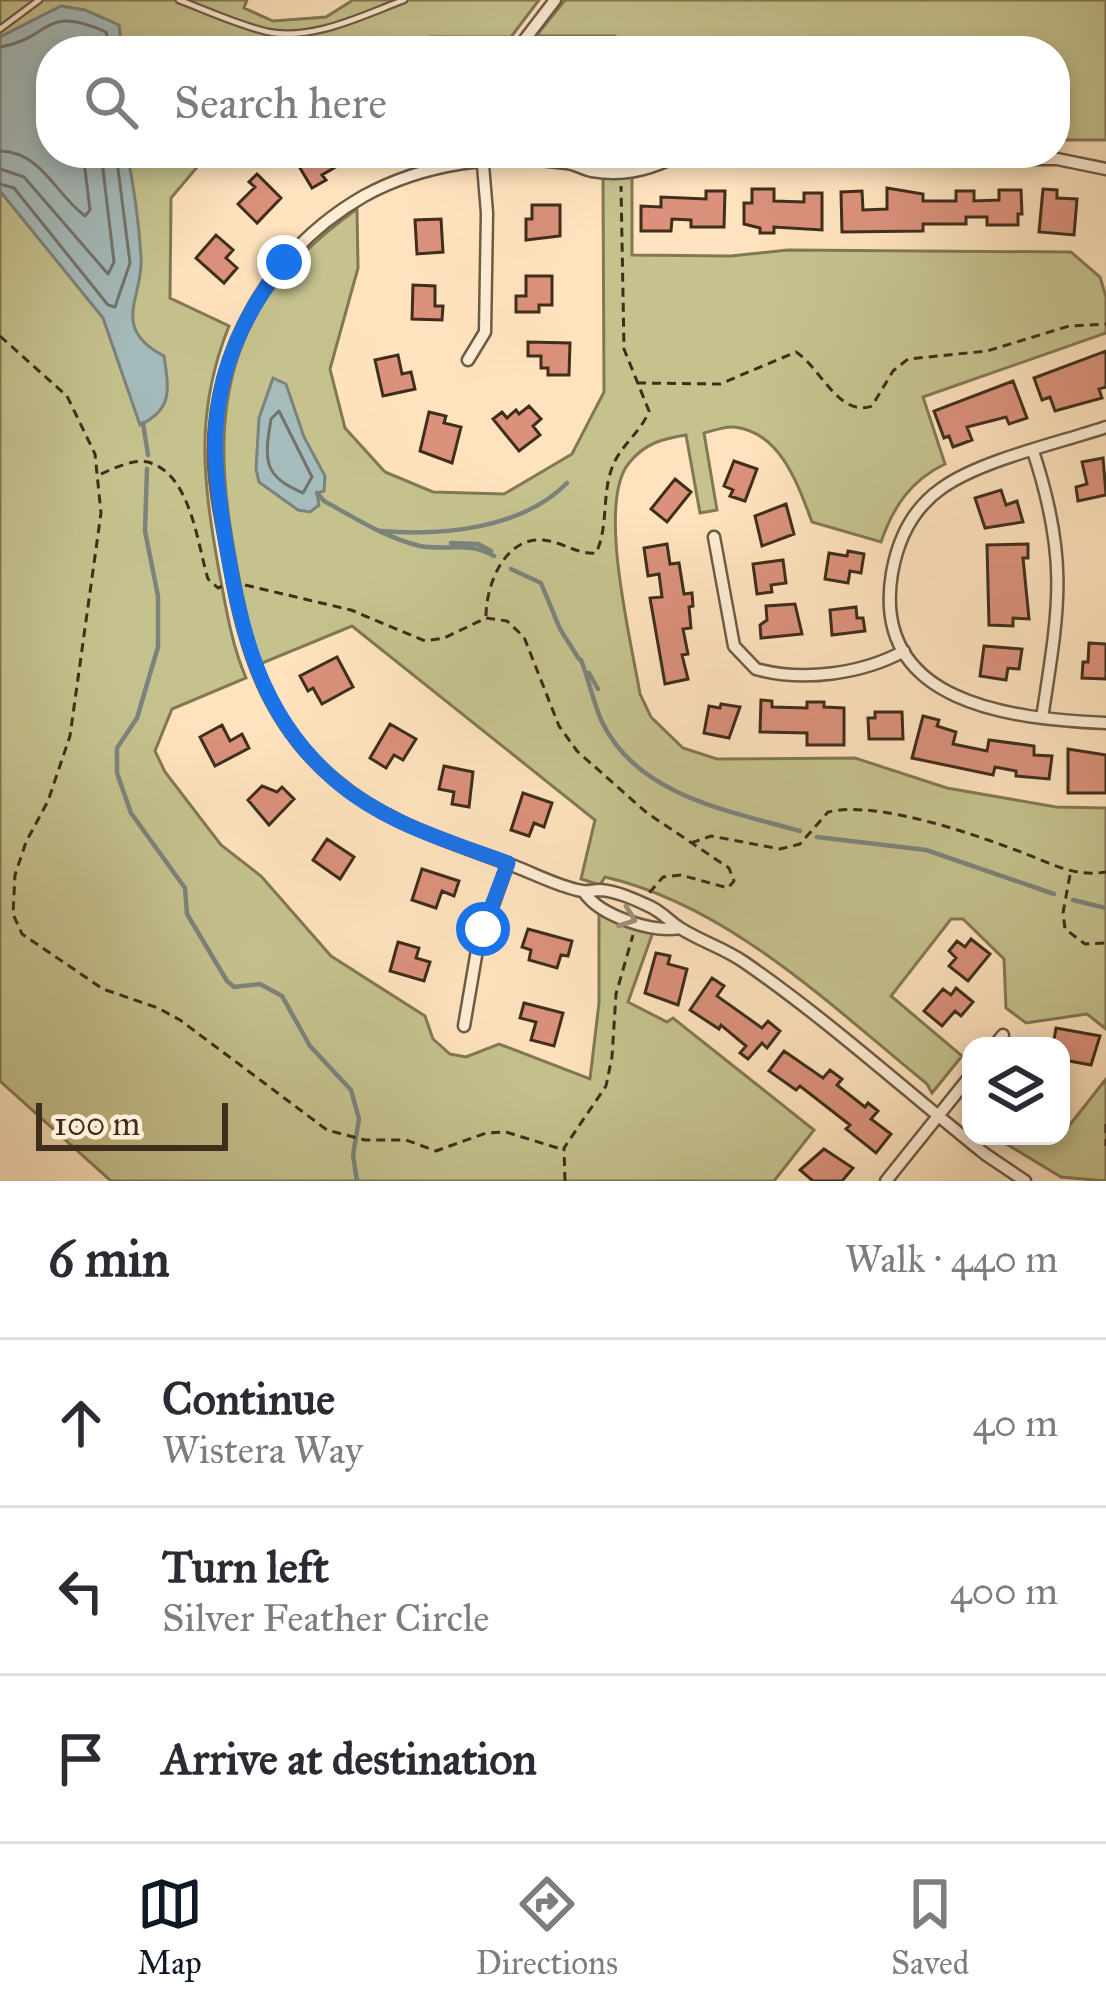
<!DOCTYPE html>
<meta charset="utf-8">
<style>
:root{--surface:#fff;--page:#f2f2f3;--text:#2b2b33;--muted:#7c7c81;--line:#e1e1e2;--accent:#111827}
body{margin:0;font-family:"IM FELL Great Primer",serif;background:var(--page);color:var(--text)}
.controls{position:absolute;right:36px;bottom:36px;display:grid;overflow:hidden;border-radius:24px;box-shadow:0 6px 18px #0003}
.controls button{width:108px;height:108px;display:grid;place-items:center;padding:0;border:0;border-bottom:3px solid var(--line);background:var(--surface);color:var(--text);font:60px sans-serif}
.scale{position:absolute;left:36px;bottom:30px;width:192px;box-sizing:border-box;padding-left:12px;border:6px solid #3e2e1b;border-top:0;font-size:33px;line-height:42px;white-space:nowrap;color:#3e2e1b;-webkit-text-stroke:9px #feedd5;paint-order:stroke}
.stop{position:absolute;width:36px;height:36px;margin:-27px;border:9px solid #1a73e8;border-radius:50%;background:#fff}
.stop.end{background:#1a73e8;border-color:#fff;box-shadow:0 3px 12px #0008}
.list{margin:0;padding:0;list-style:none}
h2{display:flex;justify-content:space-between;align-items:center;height:156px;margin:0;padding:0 48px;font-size:51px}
h2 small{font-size:39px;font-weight:400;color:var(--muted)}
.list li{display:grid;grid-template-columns:78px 1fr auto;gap:36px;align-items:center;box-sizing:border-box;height:168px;padding:0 48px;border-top:3px solid var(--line)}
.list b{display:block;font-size:45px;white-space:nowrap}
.list p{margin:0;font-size:39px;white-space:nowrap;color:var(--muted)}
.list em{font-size:39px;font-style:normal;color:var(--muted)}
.icon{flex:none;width:66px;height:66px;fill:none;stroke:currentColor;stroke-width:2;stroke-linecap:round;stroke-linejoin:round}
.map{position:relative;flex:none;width:1106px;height:1181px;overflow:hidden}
.search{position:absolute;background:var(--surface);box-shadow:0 6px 18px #0003;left:36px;right:36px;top:36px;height:132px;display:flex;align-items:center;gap:30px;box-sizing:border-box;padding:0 42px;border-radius:48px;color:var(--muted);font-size:45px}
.sheet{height:660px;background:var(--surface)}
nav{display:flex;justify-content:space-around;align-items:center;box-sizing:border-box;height:168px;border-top:3px solid var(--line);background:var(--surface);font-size:33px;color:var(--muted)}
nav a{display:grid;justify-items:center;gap:6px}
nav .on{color:var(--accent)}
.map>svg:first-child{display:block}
.green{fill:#c5c28e;stroke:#827854;stroke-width:3}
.water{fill:#a5bbbc;stroke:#7c837c;stroke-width:3}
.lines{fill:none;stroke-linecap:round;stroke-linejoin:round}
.shore{stroke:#72746c;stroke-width:3}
.stream{stroke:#7c837c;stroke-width:4.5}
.building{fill:#db917c;stroke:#3e2e1b;stroke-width:3}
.service-casing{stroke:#6e5b44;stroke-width:9}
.minor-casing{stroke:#6e5b44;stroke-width:15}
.path{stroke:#3e2e1b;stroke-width:3;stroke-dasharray:9 6;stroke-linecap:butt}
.service{stroke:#feedd5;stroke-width:4.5}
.minor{stroke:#feedd5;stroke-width:10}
.oneway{stroke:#9e8e78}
.route{stroke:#1a73e8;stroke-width:15}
</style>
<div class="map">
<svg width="1106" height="1181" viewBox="0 0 1106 1181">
<rect width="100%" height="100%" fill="#fee3be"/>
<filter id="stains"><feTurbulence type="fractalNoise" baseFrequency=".00167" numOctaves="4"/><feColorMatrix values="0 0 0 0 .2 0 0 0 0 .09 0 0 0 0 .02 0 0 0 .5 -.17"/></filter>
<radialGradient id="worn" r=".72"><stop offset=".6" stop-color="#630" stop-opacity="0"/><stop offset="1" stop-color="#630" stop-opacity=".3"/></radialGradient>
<path class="green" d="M0,0H247L244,8L273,21L326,17L353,0H539L511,37H430L383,51H51V153H209L171,198L170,298L229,326C194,413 203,481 219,571C226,607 231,643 246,678L172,709L155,751L165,772L221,845L261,876L331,956L425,1016L433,1039L450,1054L466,1057L499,1044L590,1079L599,1003V911L653,932L628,1002L667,1022L673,1018L814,1130L774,1181H111L0,1081Z
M565,0H1106V140H1055V51H616L615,36H536Z
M603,177H632V255L731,256L788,250L1071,252L1100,277L1106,297V333L923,397L945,464C911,480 893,507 881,542L812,522C798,485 781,432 734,427C725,426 712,431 704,433L717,510L700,513L686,435C662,439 645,443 629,463C596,503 632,644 640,694L651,717L683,748L717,759L855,758L947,788L1056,807L1106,808V1029L1087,1014L1026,1023L1006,1008L1004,959L963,919H951L891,996L962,1056L932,1093L927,1084C831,1006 730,906 605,877L600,885L581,879L595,820L352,626L260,664C247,623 239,581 232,538C208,394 234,296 357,209L358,268L330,369L345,428L385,472L433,492L504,494L572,454L604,392Z
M1106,1079V1181L1061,1177L993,1136H1061Z"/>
<path class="water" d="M61,6L85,10L119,25L122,51H51V153H127C134,187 139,223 141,257C144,297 109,327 164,356C169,390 173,409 140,425L103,318L0,191V37Z
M273,378L286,384L304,437L325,476L324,491L317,493L319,505L310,512L298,510L259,482L256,469L259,418Z"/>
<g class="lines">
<path class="shore" d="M0,47C51,39 43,3 106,32L110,51
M0,151C42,152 55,194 85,216L90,210L83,153
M0,169L24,177L108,274L114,262L101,153
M0,184L14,188L108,305L115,307L130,263L116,153
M279,411L312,477L303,493C263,476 264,461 271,419Z"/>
<path class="stream" d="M143,423L148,455
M147,469L145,531L158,596V647L137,718L117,748V773L131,813L185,888L187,914L227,981L234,987L260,984L282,996L310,1046L351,1090L359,1119L353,1155L357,1181
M317,493L324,501C355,518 386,538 420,546C447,551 469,541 494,556
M380,531C442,536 522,529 567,483
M451,543L478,544L491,551
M511,569L541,583L560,629L579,659
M581,660C589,680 593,702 602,722C638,796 729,811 800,831
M589,673L598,689
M817,837L926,850L1054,894
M1073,900L1106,908"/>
</g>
<path class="building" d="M291,153H331L339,165L322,175L326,180L312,188Z
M257,174L281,198L257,223L238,204L255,187L249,182Z
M887,188L923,194V201H956V191H974V201L999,200V190H1021L1022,214H1018V225H987V217H966V224H923V231L842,232L841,192L862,191L863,210L887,209Z
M752,189H774V201L804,202V193H822V230L774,227V233H760V228L744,224V203H752Z
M1043,189L1057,190V198L1077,199L1074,235L1039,232Z
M706,191H725L724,227H691V220L672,219L671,231H641V206L661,207V197L706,199Z
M532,205H560V236L526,240V219H532Z
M441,219L443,252L417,254L415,220Z
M216,235L233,250L226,258L237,268L224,283L196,258Z
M526,276H552V305H539V312H516V296H526Z
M413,285L435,286V306H443L442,320L412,319Z
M528,342L570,343L569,375H548V368H541V356H528Z
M1106,351V387L1099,389L1102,398L1055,411L1050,397L1042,400L1034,378Z
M398,355L402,374L411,372L415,389L383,396L375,360Z
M1013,381L1027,418L1009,424L1006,417L967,427L972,440L953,447L949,436L944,438L934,411Z
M529,406L541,419L533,426L540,435L519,451L493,419L502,412L507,418L516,410L519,414Z
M429,412L446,416L444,423L461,427L452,463L420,451Z
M1103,458L1106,495L1078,501L1076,487L1087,484L1082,462Z
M734,461L757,469L745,501L730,496L733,490L724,486Z
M675,479L691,492L667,522L651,509Z
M1001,490L1006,505L1017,501L1023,522L985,528L975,498Z
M786,504L794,534L762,546L755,516Z
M667,544L670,564L679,563L684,594L692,593L693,606L689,607L691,628L683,629L688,654L682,655L688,679L665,684L650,598L662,597L659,574L648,576L644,548Z
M1028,544V558H1023L1029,619L1013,618V626L989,625L987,545Z
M848,551L864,554L861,573L850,571L848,583L825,579L829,553L847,556Z
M783,560L786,583L771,585L772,592L757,594L753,564Z
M795,604L802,634L761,638L760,625L767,620L766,606Z
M856,607L857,618H863L865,631L832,635L830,610Z
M1089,643L1106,644V679L1082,678L1083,662H1088Z
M984,646L1022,649L1019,669L1008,668L1006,680L980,676Z
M337,657L353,687L322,704L313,688L308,691L300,676Z
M761,700L772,701V707L807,708V702H824V707L844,708V745H807V733L760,732Z
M721,704L740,707L729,738L704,733L709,706L720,708Z
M875,712H902L903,739H869L868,718H875Z
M923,716L939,720L937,726L956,732L953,744L987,751L989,740L1034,746V755L1052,756L1049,779L1016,776V771L995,767L993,775L912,758Z
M390,724L416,739L403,760L394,755L386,768L370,758Z
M222,725L230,741L242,734L249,748L215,766L200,737Z
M1068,749L1106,755V793H1068Z
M444,766L473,772L469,807L452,804L454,792L439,789Z
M262,786L277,792L282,787L294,799L269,825L248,800Z
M523,793L552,803L544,827L534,823L529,836L511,830Z
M327,839L354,857L340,879L313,860Z
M422,869L459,881L454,896L442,891L436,908L412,900Z
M528,929L572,941L568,956L561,955L557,968L529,960L531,950L522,947Z
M971,939L990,954L968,981L949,966L956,958L949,951L957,941L965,947Z
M398,942L419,948L416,958L430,962L424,981L390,971Z
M656,953L670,956L668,964L687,969L678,1005L645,993Z
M712,978L724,986L717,996L762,1028L768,1021L780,1031L767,1048L762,1043L748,1059L740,1053L746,1046L721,1025L719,1029L690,1010Z
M956,988L973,1002L961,1016L955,1011L942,1026L924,1011L943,989L951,995Z
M524,1003L563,1013L554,1046L531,1040L536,1022L520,1018Z
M1056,1028L1100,1036L1091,1065L1064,1060L1066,1052L1061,1051V1046H1053Z
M784,1051L823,1078L830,1070L842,1079L837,1085L865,1107L868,1103L878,1111L871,1119L891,1134L876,1153L846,1129L850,1125L800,1086L796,1090L769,1071Z
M824,1149L853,1168L842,1181H813L800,1170Z"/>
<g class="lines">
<defs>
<path id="service" d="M179,0C208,11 238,25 268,32C313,41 363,15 404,0
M0,29L39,0"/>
<path id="minor" d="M516,51L555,0
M671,159C645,171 622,176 592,171C584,170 576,164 567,163C499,153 424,163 364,196C271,249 212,351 214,458C215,494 224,531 230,566C244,649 268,724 335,780C386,824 452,842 514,866C535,874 559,887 582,891C588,892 593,890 600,890C617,891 636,900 651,907C663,913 669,921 680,928C700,941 724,948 744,962C828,1020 905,1090 985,1154L1025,1181
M569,163C603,149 636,154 671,159H1057L1106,169
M468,360L485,332L487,213L482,153
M1106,427C1059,443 981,460 942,488C913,508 898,539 892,573C870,704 1012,719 1106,723
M1033,451C1069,560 1059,608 1042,718
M714,537L734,646L756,669C803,682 862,674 904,651
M584,892C600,916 652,933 680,928
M464,1026L477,950L508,863
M994,1046L1003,1035
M886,1181L971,1075"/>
</defs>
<use href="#service" class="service-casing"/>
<use href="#minor" class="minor-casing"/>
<path class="path" d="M0,336L67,396L95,454L101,513L70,736L48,801L26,842L15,875L13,914L22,934L103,989L158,1008L180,1020L327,1130L365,1140H406L436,1151L486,1133L506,1132L564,1150
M637,383L720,384L796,352C820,367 839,418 872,406L893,371L908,359L987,351L1069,326L1106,324
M101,474C114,468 133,459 148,462C191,474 197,543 208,579L218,588L225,585
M245,585L351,610L425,641L444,638L486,618L507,621L524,637L559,726L577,751L647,813L729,868L734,881L728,888L681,875L663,877L649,893
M486,616C486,588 502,541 538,540C559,539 576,555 596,553C610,524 600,488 616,459C626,441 641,431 649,411L624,349L621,186
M691,843L711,836L780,849L800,844L828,812C878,800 977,835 1026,854C1055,865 1074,877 1106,872
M1070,875L1063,913L1065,929L1085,944L1106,943
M1106,1124V1146
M565,1181L564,1148L606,1086L612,1057L616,994L633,935"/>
<use href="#service" class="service"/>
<use href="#minor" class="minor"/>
</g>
<defs><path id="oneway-chevron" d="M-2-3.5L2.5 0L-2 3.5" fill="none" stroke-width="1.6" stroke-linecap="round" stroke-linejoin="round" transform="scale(3)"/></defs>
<use class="oneway" href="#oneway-chevron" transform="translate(628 918) rotate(20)"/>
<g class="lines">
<path class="route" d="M284,262C252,304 227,349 219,401C211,448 218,492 225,538C241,631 260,717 336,781C385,823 448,841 508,863L483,929"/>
</g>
<rect width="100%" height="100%" filter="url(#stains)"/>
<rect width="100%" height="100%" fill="url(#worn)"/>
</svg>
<div class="controls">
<button><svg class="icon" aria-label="layers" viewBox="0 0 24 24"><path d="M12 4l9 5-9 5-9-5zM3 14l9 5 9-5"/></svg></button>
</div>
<div class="scale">100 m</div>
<div class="stop" style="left:483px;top:929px"></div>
<div class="stop end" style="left:284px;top:262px"></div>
<div class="search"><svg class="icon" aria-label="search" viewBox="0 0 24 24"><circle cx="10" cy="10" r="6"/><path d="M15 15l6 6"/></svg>Search here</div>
</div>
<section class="sheet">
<h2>6 min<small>Walk · 440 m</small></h2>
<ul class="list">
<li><svg class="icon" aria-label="ahead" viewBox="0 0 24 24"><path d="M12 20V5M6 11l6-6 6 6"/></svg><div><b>Continue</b><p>Wistera Way</p></div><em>40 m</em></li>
<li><svg class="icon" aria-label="left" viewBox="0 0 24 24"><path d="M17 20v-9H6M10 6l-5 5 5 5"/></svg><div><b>Turn left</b><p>Silver Feather Circle</p></div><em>400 m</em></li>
<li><svg class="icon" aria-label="arrive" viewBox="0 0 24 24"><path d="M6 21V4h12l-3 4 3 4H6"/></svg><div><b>Arrive at destination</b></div></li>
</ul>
</section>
<nav>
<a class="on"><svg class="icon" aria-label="map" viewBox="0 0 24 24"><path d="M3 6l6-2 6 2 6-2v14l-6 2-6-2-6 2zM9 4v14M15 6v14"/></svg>Map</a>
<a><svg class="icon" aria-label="directions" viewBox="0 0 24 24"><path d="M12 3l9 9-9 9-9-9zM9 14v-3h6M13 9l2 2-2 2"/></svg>Directions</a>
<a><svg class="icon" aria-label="saved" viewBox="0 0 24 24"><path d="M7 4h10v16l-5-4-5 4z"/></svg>Saved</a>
</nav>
